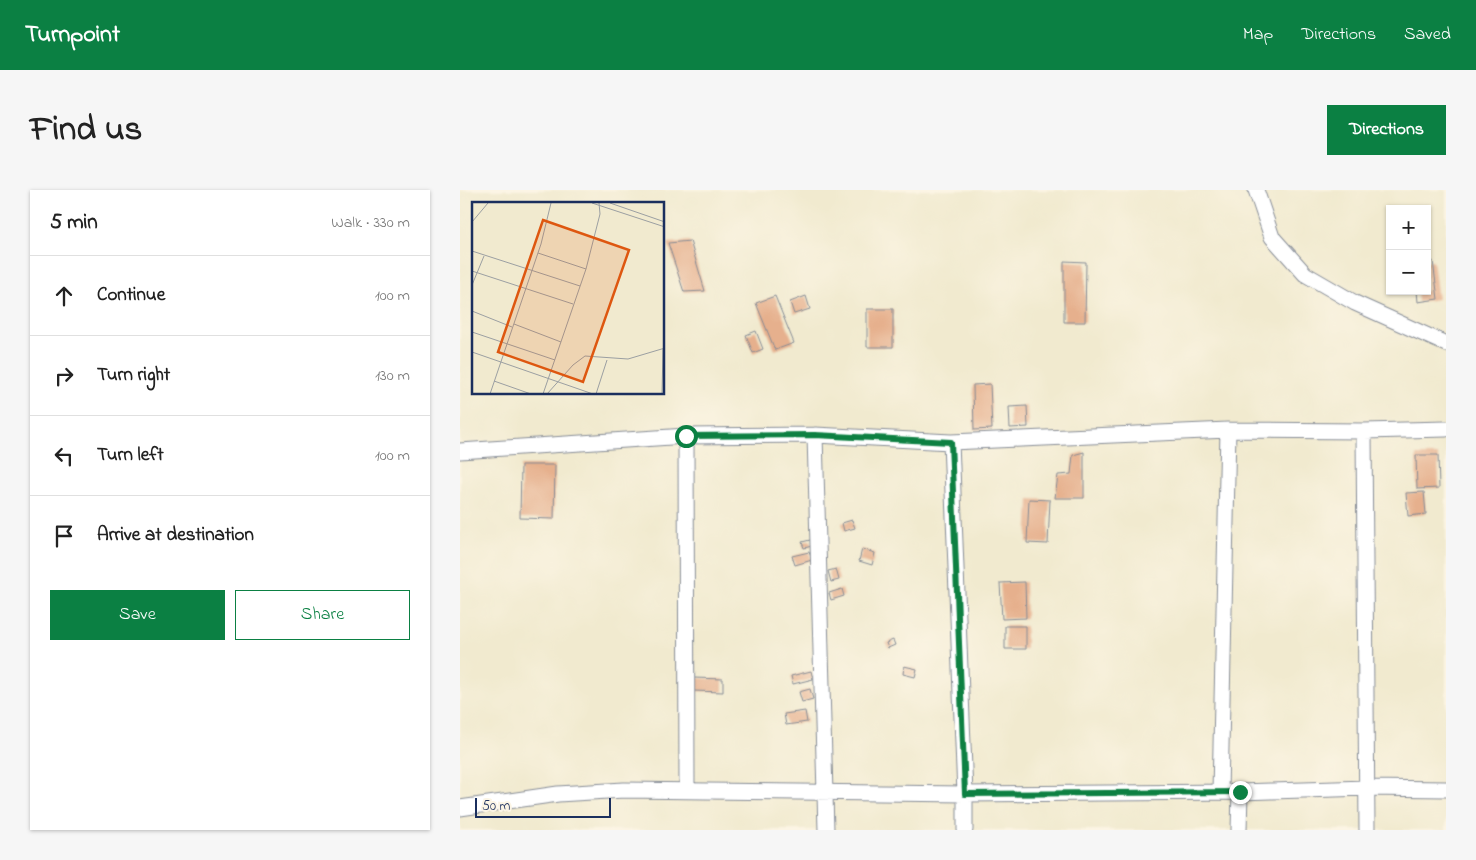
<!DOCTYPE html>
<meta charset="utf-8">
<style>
:root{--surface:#fff;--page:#f6f6f6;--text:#222;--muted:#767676;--line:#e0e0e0;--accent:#0b8043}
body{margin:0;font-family:"Indie Flower",sans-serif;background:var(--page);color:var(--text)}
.controls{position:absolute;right:15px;top:15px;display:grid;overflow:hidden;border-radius:0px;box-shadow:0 1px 4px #0004}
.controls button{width:45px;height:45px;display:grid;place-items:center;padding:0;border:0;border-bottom:1px solid var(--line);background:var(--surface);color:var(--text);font:25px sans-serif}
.scale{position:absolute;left:15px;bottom:12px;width:136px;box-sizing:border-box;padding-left:5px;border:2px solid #1b2f5e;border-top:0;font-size:14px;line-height:18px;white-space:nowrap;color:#1b2f5e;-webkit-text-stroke:4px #fcf5e5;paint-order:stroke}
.stop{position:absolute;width:15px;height:15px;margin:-11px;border:4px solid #0b8043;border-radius:50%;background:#fff}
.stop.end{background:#0b8043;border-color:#fff;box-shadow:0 1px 5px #0008}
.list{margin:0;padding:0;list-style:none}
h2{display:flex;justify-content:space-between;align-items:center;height:65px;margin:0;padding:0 20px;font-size:21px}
h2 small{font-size:16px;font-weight:400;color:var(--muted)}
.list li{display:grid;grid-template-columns:32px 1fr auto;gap:15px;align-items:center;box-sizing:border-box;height:80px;padding:0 20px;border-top:1px solid var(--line)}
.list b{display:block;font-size:19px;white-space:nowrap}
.list em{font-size:16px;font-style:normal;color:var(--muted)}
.actions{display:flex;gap:10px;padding:15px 20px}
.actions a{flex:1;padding:11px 0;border:1px solid var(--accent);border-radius:0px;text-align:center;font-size:18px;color:var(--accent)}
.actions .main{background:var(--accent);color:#fff}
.icon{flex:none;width:28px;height:28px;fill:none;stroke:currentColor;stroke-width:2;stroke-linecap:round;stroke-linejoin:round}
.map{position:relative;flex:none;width:986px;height:640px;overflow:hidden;border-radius:0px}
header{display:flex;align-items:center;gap:30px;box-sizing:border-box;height:70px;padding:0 25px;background:var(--accent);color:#fff}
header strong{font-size:24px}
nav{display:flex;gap:28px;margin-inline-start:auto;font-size:18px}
.intro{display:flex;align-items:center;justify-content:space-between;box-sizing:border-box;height:120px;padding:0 30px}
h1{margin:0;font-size:35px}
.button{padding:12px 22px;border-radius:0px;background:var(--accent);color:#fff;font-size:18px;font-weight:700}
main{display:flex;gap:30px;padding:0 30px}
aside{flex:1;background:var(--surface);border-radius:0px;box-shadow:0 1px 4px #0004}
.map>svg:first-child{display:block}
.building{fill:#e6b08d}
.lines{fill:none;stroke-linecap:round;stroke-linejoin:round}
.street-casing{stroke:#868c96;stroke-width:17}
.street{stroke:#fff;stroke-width:15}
.route{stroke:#0b8043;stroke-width:6}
.inset-road{fill:none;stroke:#9b9fa2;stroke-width:1}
.view{fill:#de5710;fill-opacity:0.15;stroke:#de5710;stroke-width:2.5}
.inset-edge{fill:none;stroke:#1b2f5e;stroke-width:2.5}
</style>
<header>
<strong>Turnpoint</strong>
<nav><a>Map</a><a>Directions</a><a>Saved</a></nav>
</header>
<div class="intro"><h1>Find us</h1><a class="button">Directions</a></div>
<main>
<aside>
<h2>5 min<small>Walk · 330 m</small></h2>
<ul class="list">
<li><svg class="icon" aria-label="ahead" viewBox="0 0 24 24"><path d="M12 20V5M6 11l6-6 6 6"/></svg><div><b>Continue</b></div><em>100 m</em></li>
<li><svg class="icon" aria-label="right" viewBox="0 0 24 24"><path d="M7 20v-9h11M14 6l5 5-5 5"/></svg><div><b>Turn right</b></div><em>130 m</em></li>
<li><svg class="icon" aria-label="left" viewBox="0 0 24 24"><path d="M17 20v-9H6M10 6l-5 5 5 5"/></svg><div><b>Turn left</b></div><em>100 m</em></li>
<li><svg class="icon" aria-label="arrive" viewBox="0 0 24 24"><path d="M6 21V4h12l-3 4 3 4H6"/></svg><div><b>Arrive at destination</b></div></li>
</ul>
<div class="actions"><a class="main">Save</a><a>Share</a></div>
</aside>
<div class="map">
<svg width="986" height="640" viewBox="0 0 986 640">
<rect width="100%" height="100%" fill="#fcf5e5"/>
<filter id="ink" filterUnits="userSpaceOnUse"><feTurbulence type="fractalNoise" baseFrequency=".02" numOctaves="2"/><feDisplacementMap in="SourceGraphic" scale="10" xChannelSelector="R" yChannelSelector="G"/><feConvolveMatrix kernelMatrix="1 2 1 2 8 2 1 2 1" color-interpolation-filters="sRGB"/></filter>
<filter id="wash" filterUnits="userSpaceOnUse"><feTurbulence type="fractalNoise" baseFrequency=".0096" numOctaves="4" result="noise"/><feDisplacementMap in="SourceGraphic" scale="20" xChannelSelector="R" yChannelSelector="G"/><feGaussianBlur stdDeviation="1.12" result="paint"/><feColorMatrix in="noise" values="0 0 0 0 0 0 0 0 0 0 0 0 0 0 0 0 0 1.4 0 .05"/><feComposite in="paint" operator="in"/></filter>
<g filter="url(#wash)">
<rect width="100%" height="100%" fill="#f1eacf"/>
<g id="blocks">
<path class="building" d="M230,51L245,101L224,102L208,53Z
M604,71L626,72L625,132H604Z
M973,71L978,109L958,112L957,101H967V72Z
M315,106L334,153L315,160L296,113Z
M346,106L350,119L334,124L330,112Z
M407,119H433V157H407Z
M296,141L303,159L293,163L286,145Z
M530,194L532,239L514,240L513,195Z
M567,216L568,237L550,238L549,217Z
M624,262V308H595L598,285L611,284L613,265Z
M956,265H978L979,298L957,299Z
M61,275H95L94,329L60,328Z
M964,302L966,324L948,326L946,303Z
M569,309L590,310L588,354L567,353Z
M392,330L395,338L384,341L382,333Z
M350,350L352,356L344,358L342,352Z
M402,359L415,363L412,375L399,371Z
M349,362L352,370L335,375L332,366Z
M376,379L379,390L371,392L368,381Z
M565,392L566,428L542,429L540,393Z
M382,399L384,406L371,410L369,403Z
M545,436H566V459H545Z
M433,450L435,455L428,458L426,453Z
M444,476L457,479L455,487L443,484Z
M351,481L353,489L333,494L331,486Z
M234,488L263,489V502L234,501Z
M350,499L353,509L342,512L339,502Z
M345,521L347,532L326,535L324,524Z"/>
</g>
</g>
<g filter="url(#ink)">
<use href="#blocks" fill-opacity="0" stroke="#868c96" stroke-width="1"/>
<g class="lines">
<defs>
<path id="street" d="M796,0L812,47L845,84L895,113L986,154
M904,241L907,640
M355,245L366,640
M226,246L227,601
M491,252L505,604V640
M0,261L226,246L355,245L491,252L768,240L904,241L986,239
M760,602L768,240
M0,618L98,604L164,600L505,604L780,602L907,598L986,599
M779,640L780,602"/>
</defs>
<use href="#street" class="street-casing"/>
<use href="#street" class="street"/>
</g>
</g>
<g class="lines" filter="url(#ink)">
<path class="route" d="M226,246L355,245L491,252L505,604L780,602"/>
</g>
<g transform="translate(12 12)">
<rect width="192" height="192" fill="#f1eacf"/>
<path class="inset-road" d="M120,1L193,25M138,1L193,20M0,20L16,1M0,49L108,84M66,51L114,67M0,69L101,102M0,83L12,54M0,109L40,125M42,122L89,140M0,130L83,158M0,150L121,192M22,179L59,192M18,192L69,42L79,1M71,192L114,67L128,12L127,1M75,192L101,163L113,154L156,157L193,146M124,192L135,158M190,192L191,147"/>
<path class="view" d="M71,18L157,48L111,180L26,150Z"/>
<rect width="192" height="192" class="inset-edge"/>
</g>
</svg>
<div class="controls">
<button>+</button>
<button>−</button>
</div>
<div class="scale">50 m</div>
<div class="stop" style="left:226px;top:246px"></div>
<div class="stop end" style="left:780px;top:602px"></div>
</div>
</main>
